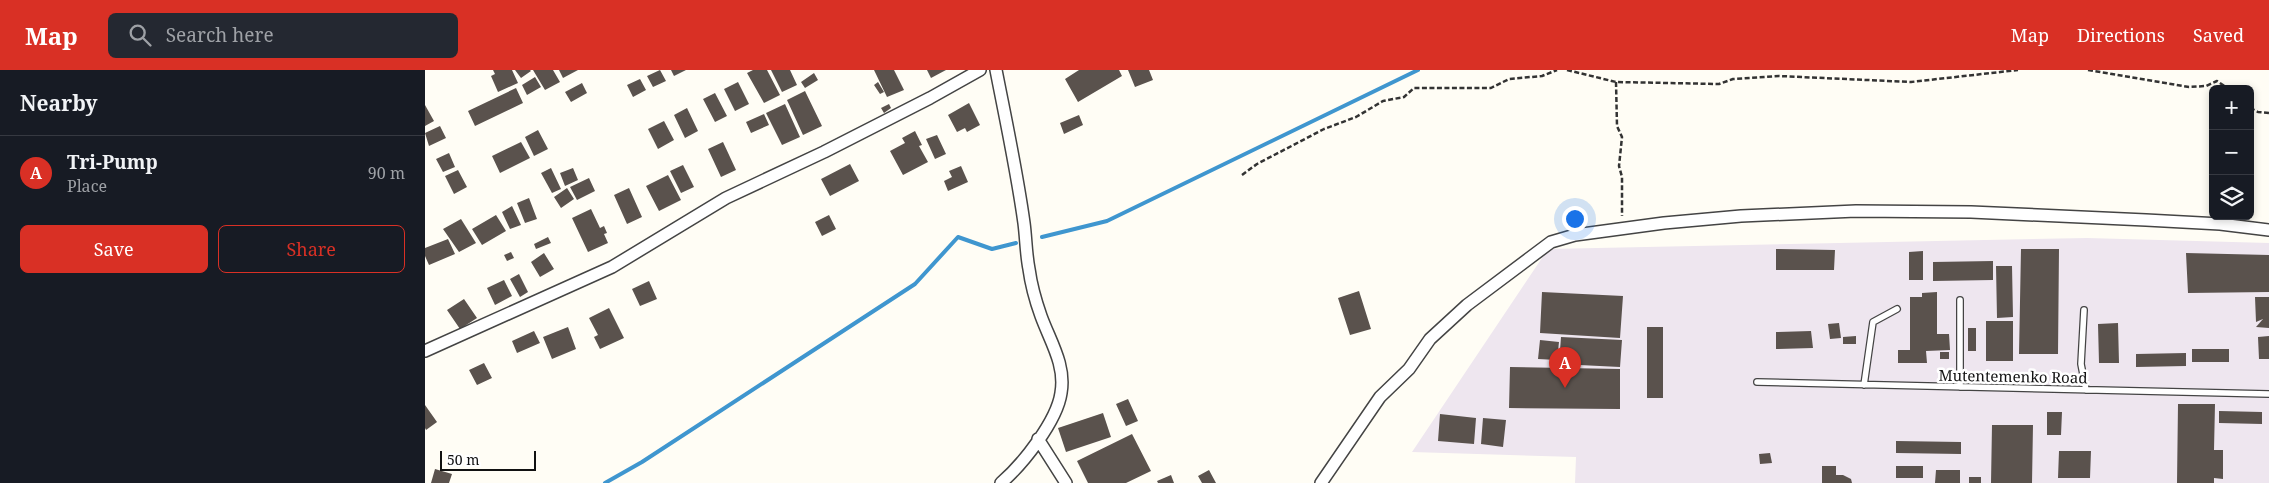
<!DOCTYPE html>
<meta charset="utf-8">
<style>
:root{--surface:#171b24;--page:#242831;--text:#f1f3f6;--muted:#9ea1a6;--line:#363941;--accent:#d93025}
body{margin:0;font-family:"Noto Serif",serif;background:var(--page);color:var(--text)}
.controls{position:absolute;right:15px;top:15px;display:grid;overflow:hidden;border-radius:8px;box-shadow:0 2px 8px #0003}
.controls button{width:45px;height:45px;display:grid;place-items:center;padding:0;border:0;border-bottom:1px solid var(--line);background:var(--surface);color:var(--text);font:25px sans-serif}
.scale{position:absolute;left:15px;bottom:12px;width:96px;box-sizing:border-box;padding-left:5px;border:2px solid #111;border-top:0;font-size:14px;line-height:18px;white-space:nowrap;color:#111;-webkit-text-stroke:4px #fff;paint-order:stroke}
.you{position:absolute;left:1149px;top:148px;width:18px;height:18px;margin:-12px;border:4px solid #fff;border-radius:50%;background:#1a73e8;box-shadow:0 0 0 8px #1a73e833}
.badge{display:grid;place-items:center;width:32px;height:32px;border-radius:50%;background:var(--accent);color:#fff;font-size:16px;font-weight:700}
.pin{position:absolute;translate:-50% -41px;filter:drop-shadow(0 1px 2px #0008)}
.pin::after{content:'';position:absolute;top:26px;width:18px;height:15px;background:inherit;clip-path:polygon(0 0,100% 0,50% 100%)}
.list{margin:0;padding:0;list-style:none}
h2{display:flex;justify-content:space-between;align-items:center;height:65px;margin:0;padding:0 20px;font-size:21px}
h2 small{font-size:16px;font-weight:400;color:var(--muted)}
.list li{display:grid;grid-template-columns:32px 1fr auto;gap:15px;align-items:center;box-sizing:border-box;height:75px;padding:0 20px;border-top:1px solid var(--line)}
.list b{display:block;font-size:19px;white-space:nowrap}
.list p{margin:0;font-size:16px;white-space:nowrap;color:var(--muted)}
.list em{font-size:16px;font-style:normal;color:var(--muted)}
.actions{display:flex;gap:10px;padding:15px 20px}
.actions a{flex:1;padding:11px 0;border:1px solid var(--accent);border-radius:8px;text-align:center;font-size:18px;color:var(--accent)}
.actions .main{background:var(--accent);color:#fff}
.icon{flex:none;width:28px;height:28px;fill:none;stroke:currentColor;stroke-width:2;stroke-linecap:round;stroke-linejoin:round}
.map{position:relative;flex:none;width:1844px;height:413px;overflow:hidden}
header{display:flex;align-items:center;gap:30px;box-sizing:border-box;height:70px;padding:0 25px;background:var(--accent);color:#fff}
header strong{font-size:24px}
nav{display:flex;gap:28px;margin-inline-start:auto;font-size:18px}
.search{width:350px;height:45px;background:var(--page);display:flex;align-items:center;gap:12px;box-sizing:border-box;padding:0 18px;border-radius:8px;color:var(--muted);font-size:19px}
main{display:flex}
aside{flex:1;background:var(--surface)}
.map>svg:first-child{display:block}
.industrial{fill:#eee6ef}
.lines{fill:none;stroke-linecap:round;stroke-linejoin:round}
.stream{stroke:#3f96cf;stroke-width:4}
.building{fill:#5a524d}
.lane-casing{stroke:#444;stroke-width:8}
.street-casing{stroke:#444;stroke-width:14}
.path{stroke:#333;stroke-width:2.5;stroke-dasharray:5 2.5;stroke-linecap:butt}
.lane{stroke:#fff;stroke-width:5.5}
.street{stroke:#fff;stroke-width:11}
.labels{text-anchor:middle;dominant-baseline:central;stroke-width:5;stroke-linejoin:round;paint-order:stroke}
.street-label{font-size:15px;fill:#111;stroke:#fff}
</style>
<header>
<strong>Map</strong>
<div class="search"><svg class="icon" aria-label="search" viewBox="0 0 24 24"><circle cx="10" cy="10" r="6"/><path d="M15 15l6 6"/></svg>Search here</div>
<nav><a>Map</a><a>Directions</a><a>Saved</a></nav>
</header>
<main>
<aside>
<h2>Nearby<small></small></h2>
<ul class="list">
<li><span class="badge">A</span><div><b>Tri-Pump</b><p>Place</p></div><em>90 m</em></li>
</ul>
<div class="actions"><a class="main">Save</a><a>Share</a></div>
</aside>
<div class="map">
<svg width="1844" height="413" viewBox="0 0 1844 413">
<rect width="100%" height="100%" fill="#fffdf5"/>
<path class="industrial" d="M1662,168L1844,173V413H1150L1151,387L987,382L1123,179Z"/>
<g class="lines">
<path class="stream" d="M617,167L682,151L993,0
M180,413L217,392L490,214L533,167L567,179L591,173"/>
</g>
<path class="building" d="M68,0H87L93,13L73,22L66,6L70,4Z
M90,0H105L106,1L96,8Z
M108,0H128L135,12L120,20Z
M134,0H153L138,8Z
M235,0L241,11L228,17L222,6Z
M246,0H261L249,6Z
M328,0H342L355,25L339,33L322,3Z
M346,0H365L372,15L357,22Z
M449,0H469L479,20L462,27Z
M502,0H521L506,8Z
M654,0H694L697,6L653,32L640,9Z
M703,0H724L728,10L710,17Z
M389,3L393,10L380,18L376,12Z
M110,7L116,17L102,25L97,15Z
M215,9L221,20L208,27L202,15Z
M313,12L324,34L310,41L299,19Z
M453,12L459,22L455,24L449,15Z
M157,13L162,23L146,32L140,22Z
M91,18L98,33L50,56L43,41Z
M380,21L397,56L378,65L362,30Z
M290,23L302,46L290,52L278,29Z
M544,33L555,55L542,62L540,58L532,62L523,45Z
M360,34L375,67L357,75L341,43Z
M464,34L466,38L459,43L456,38Z
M0,35L9,51L0,56Z
M262,38L273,61L260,68L249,45Z
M339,44L344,55L326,63L321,52Z
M654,45L658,55L639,64L635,53Z
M239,51L249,70L233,79L223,59Z
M15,56L21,68L4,76L0,63Z
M113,60L123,79L109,86L100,67Z
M490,61L497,75L494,76L503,92L478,105L465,81L480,73L477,68Z
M512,65L521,84L510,89L501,69Z
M96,72L105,88L75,103L67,86Z
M298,72L311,100L296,107L283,79Z
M24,83L30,97L18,102L11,89Z
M425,94L434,111L405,126L396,109Z
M258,95L269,117L256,123L245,101Z
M536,96L543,112L523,121L519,111L527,107L524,101Z
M126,98L136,119L127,123L116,103Z
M148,98L153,110L140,116L135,103Z
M33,100L42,117L29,124L20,106Z
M243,105L256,130L234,141L221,116Z
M164,108L170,121L152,130L145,117Z
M142,118L149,129L136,138L129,127Z
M204,118L217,147L202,154L189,125Z
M104,128L112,149L100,153L92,133Z
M87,136L96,155L85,159L77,142Z
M166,139L175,158L179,156L182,163L179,164L183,173L163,182L147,148Z
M71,145L81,161L57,175L47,159Z
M404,145L411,159L397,166L390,152Z
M36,149L51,173L34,182L18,159Z
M123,167L126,173L111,179L109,174Z
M23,169L30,184L4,195L0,186V178Z
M1351,179L1410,180L1409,200H1351Z
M1596,179H1634L1633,284H1594Z
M1498,181V210H1484V182Z
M86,182L89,188L82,191L79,185Z
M119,183L129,199L115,207L106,192Z
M1761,183L1844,185V222L1763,223Z
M1568,191V210L1508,211V192Z
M1571,196H1587L1588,247L1572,248Z
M94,204L103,222L95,227L85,209Z
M79,210L87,226L70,235L62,218Z
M224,211L232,229L215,236L207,219Z
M934,221L946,259L925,265L913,228Z
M1117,222L1198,226L1195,268L1115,263Z
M1512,222V264H1524L1525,280L1501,281L1502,293H1473V280H1485V227H1497V223Z
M1830,227H1844V258L1831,257L1838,249L1831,252Z
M39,229L52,248L35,259L22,240Z
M184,238L199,268L175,279L169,267L173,265L164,248Z
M1561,251H1588V291H1561Z
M1414,253L1416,268L1405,269L1403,254Z
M1693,253L1694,293H1674L1673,254Z
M143,257L151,279L127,289L118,267Z
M1222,257H1238V328H1222Z
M1543,258H1551V281H1543Z
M109,261L115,273L92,283L87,271Z
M1386,261L1388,278L1351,279V262Z
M1431,266V274H1418V267Z
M1844,266V289H1834L1833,267Z
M1136,267L1197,270L1195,297L1134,294Z
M1115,270L1134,272L1132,290L1113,289Z
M1767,279H1804V292H1767Z
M1515,282H1524V289H1515Z
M1761,283V296L1711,297V284Z
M59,293L67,308L52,315L44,300Z
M1085,297L1195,299V339L1084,338Z
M703,329L713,351L701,356L691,334Z
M1753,334H1790L1789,380H1798V409L1789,408V413H1752Z
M0,335L12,352L1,360L0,358Z
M1794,341L1837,342V354L1794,353Z
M1622,342H1637L1636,365H1622Z
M678,343L686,367L641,382L633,358Z
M1015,344L1051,348L1049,374L1013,371Z
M1058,348L1081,350L1078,377L1056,374Z
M1567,355H1608L1607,413H1566Z
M707,364L726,401L701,413H663L652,391Z
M1471,371L1536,372V384L1471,383Z
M1634,381H1666L1665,408H1633Z
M1345,383L1347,393L1335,394L1334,384Z
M1397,396H1411V405H1418L1426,409L1427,413H1397Z
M1471,396H1498V408H1471Z
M10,399L27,404L24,413H6Z
M784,400L791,413H777L773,406Z
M1511,400H1535V413H1510Z
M746,405L749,413H733L732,411Z
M1544,407H1556V413H1544Z"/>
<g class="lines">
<defs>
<path id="lane" d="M1535,230V317
M1659,240L1656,294L1661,320
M1332,312L1844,324
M1439,315L1448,252L1472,239"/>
<path id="street" d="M571,0C581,51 592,102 599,153C601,168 601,184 604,199C606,214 611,232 616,246C625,271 641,295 636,323C632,351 598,394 576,413
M0,281L187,197L301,128L399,82L505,28L555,0
M613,369L641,413
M896,413L955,327L984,299L1005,269L1042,235L1126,172L1150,165L1239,153L1316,146L1431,141L1546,142L1721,150L1795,154L1844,160"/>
</defs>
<use href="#lane" class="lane-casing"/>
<use href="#street" class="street-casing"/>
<path class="path" d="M1142,0L1191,12L1294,14L1308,9L1354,6L1486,12L1593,0
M1663,0L1764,17L1781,16L1792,11L1804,19
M1191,12L1192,56L1197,67L1194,96L1197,107V146
M1825,38L1833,42L1844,43
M817,105L832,94L899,59L931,47L958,31L979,27L989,18H1066L1084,9L1117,6L1132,0"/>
<use href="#lane" class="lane"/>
<use href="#street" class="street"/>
</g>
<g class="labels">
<g class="street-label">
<text transform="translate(1588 306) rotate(1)">Mutentemenko Road</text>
</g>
</g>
</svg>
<div class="controls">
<button>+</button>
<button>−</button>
<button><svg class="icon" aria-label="layers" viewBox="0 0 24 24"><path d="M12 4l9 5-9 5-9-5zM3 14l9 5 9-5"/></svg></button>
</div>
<div class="scale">50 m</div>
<div class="you"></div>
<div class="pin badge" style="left:1140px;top:318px">A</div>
</div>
</main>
